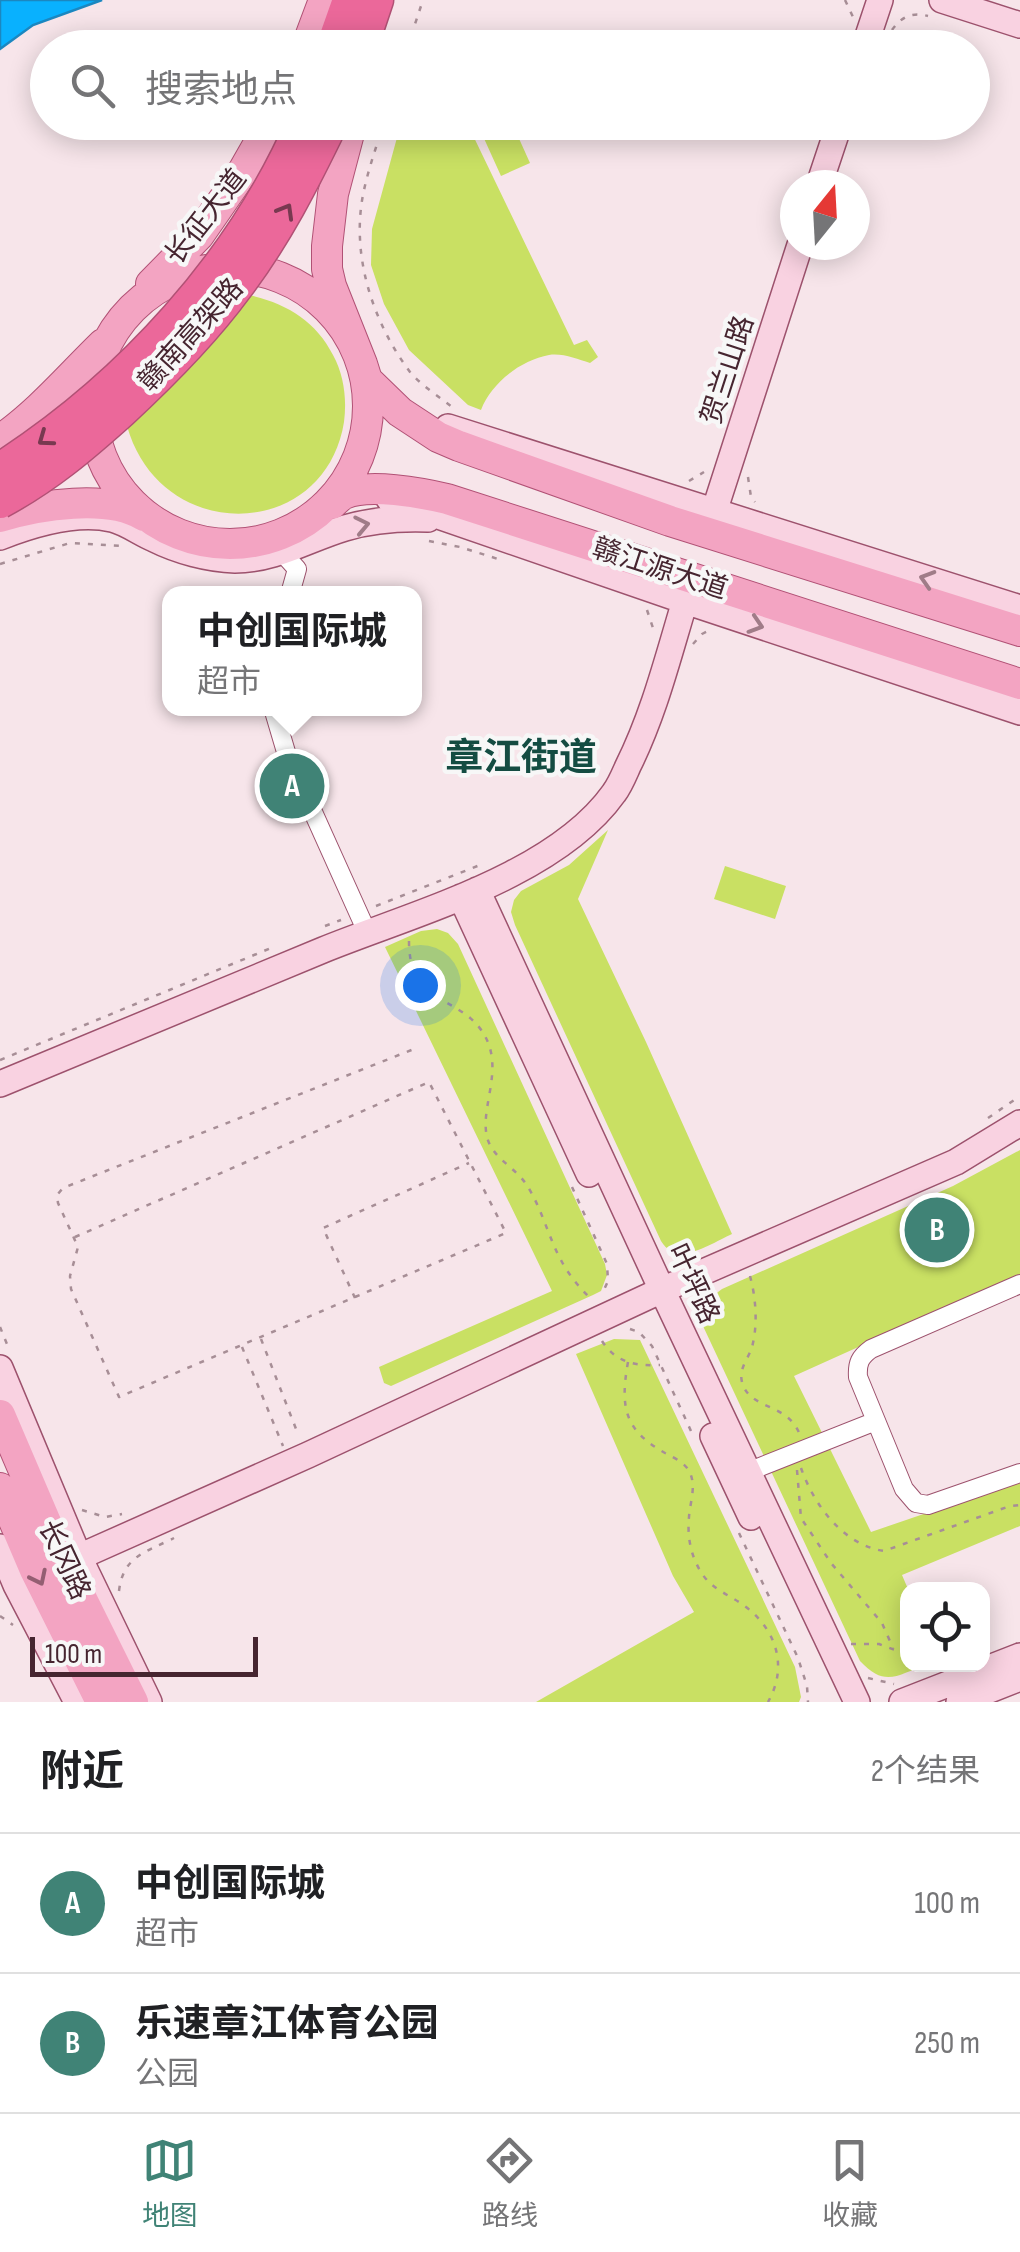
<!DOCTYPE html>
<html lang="zh">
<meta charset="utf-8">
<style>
:root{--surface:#fff;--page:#f2f2f2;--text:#202124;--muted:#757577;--line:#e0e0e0;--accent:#408376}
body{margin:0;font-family:"Sofia Sans Condensed","Noto Sans SC",sans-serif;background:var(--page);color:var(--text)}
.controls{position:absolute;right:30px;bottom:30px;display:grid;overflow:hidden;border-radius:20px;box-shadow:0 5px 25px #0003}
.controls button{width:90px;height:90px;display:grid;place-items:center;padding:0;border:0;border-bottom:2px solid var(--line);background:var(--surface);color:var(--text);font:50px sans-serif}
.compass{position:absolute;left:780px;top:170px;width:90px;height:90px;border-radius:50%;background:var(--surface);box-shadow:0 5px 25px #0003;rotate:18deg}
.scale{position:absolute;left:30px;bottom:25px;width:228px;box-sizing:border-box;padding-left:10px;border:5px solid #462530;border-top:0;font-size:28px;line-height:35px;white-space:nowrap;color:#462530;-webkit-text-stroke:8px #f7f7f7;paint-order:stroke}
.you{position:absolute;left:420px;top:985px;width:35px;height:35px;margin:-25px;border:8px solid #fff;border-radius:50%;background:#1a73e8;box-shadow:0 0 0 15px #1a73e833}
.badge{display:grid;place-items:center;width:65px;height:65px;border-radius:50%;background:var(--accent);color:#fff;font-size:32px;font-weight:700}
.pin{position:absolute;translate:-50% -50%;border:5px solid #fff;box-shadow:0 2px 10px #0006}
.popup{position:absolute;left:162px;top:586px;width:260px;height:130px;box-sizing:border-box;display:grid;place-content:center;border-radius:20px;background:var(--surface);filter:drop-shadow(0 2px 8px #0005);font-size:32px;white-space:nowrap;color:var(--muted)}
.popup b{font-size:38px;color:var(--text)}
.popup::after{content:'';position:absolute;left:50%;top:100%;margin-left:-20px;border:20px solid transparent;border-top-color:var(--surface)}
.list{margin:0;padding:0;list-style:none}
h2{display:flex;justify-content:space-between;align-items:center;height:130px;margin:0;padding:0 40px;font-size:42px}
h2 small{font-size:32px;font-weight:400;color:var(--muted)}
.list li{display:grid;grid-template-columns:65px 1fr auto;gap:30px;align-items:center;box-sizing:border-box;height:140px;padding:0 40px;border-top:2px solid var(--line)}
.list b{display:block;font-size:38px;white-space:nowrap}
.list p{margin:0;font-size:32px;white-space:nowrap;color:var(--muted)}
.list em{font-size:32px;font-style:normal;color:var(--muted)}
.icon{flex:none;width:55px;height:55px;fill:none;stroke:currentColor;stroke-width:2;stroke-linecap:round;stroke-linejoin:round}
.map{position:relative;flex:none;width:1020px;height:1702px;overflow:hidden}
.search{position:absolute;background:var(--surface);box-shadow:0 5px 25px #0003;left:30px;right:30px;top:30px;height:110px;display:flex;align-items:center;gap:25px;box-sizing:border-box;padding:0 35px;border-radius:55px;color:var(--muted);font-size:38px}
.sheet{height:410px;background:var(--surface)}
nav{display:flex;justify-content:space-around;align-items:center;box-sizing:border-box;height:140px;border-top:2px solid var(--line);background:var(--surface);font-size:28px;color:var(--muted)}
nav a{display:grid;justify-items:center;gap:5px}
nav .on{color:var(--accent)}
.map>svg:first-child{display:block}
.green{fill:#c9e063}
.water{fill:#09b1fe;stroke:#1b87c0;stroke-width:2.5}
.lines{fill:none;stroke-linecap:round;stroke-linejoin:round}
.street-casing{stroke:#9d526d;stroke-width:20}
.secondary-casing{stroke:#9d526d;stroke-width:28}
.primary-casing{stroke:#b15175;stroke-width:32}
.highway-casing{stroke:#b15175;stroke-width:35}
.path{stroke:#a78e96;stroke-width:2.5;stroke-dasharray:5 8;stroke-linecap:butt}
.street{stroke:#fff;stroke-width:18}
.secondary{stroke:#f9d2e1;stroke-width:25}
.primary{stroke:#f3a4c2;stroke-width:30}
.highway{stroke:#eb689a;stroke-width:32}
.highway-bridge-casing{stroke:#b15175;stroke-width:35;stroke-linecap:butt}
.highway-bridge{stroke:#eb689a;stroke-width:32}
.oneway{stroke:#783950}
.oneway2{stroke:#a07c88}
.oneway3{stroke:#945e72}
.labels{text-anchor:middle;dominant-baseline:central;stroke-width:9;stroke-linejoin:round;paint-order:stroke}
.street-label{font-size:28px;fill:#462530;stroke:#f7f7f7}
.district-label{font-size:38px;font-weight:bold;fill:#144c42;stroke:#f7f7f7}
</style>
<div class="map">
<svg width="1020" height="1702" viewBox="0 0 1020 1702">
<rect width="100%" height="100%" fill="#f7e5ea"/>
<path class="green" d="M401,123H467L574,345L587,340L598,357L590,363C577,359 563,353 549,355C521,360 491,383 481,410L468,405L409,350L384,304L371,265L372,229Z
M477,123H512L530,163L501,176Z
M249,295C286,303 316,321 333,355C344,375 347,399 344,422C325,541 161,546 127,426Z
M608,830L578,899L646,1042L732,1234C712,1243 677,1268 661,1241L515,925L511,912L514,900L521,891L569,865Z
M725,866L786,886L775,919L714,899Z
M437,929L448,933L458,944L605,1264L607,1275L601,1291L593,1295L391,1386L384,1383L379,1367L552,1291L385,947L421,931Z
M1020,1150V1274L794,1376L871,1532L1020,1481V1526L902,1575L908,1589V1664L925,1665C898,1675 885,1688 860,1661L703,1326C699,1305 706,1301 722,1289L953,1186Z
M614,1339L640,1340L795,1667L801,1697L799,1702H536L694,1612L673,1576L576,1354Z"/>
<path class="water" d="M0,0H102L33,25L0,49Z"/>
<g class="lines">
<defs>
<path id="street" d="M270,539L297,569L290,594
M273,708L286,752L367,932
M1020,1284L871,1349C860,1357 857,1363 858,1377L904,1489L916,1503L928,1505L1020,1473
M750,1473L760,1467L876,1421"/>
<path id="secondary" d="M942,0L1020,25
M864,48L880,0
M819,185L840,122
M448,427L1020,608
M389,499L685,601L1020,712
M714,512L800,245
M0,537C33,524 77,511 112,519C127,523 140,533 154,539C178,551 208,559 235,560C275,560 308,539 345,528C372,520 400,518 428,519
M477,890L662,1290L857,1702
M461,897L589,1174
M0,1084C108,1039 216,995 323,950C414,913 555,876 614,793C620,785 624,775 628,766C654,714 668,657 685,601
M0,1368L79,1557L149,1702
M713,1436L751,1517
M0,1547L16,1585L77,1702
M79,1557L308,1455L662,1290L956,1162L1020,1123
M902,1702L1020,1656
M959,1702L1020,1678"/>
<path id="primary" d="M306,48L324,0
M352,122L333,194L327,246V269L331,286L362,364L367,380L400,412L438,437L459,446L670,521L1020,631
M92 406a138 138 0 1 1 276 0a138 138 0 1 1-276 0Z
M151,284L199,235L242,173L271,122
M0,440C39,413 69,377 103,344
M332,504C336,500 340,496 344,494C368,483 422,493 447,499L1020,684
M0,517C39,505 108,494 144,516
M0,1415L60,1555L133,1702
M0,1488L35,1570L101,1702"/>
<path id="highway" d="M332,48L349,0
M361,48L377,0"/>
</defs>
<use href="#street" class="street-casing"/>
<use href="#secondary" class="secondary-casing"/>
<use href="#primary" class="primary-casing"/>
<use href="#highway" class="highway-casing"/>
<path class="path" d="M845,0L853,17
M892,30C902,16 912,12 928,16
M407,48L423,0
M384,122C377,145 369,167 364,190C350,253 372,321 410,372C421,385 438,396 452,407
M787,229L795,206
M748,477L751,497L755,502
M689,481L704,472
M429,541L460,547L498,559
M0,564L70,543L121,546
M647,610L654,631
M693,644L702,634L710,630
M376,906L480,865
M325,926L341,920
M409,941C409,1009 463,993 486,1038C503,1072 480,1108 487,1137C492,1158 515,1167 526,1184C542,1208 548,1237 562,1262C569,1275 579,1287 590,1298
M0,1060L271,948
M988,1118L1020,1096
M572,1187L607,1264L608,1281L602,1294
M75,1237L429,1082L506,1233L119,1397L71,1289L70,1276L78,1247L58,1203L57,1195L63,1188L414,1049
M750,1276C756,1298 758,1325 752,1347C748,1360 737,1370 743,1385C752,1410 788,1403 800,1435
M355,1298L323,1228L469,1163
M0,1327L9,1349
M630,1329L639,1332L652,1346L691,1431
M261,1339L298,1434
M602,1341C616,1363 636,1366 660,1365
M242,1347L283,1446
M628,1362C620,1407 624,1430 665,1453C673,1457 685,1463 689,1471C697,1485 690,1502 689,1517C687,1537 691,1558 703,1575C713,1590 732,1596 746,1607C777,1631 788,1667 768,1702
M801,1468C814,1505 843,1545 884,1551L1010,1506L1020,1505
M797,1470L801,1518L831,1563L882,1623L893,1648
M82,1510L105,1517L122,1514
M739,1533L798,1658L807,1686L808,1702
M119,1591C123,1556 146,1552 174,1538
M0,1616L13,1625
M851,1644H879L908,1655
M868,1678L894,1684"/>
<use href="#street" class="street"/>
<use href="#secondary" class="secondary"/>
<use href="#primary" class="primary"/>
<use href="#highway" class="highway"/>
<defs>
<path id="highway-bridge" d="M0,469C128,387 242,263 303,122
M0,502C47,477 83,446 122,411C163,373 203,333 236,288C275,237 304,180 332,122"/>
</defs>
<use href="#highway-bridge" class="highway-bridge-casing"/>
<use href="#highway-bridge" class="highway-bridge"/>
</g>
<defs><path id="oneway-chevron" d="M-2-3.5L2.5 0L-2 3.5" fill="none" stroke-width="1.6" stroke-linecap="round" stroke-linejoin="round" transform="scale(2.5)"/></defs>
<g class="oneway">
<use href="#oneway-chevron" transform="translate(286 211) rotate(-60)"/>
<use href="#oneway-chevron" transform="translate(45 439) rotate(144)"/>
</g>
<g class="oneway2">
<use href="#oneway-chevron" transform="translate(362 525) rotate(-12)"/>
<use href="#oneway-chevron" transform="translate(927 579) rotate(-163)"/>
<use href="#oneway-chevron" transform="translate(756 625) rotate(18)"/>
</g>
<use class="oneway3" href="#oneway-chevron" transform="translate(39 1578) rotate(64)"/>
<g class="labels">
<g class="street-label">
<text transform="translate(206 217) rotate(-52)">长征大道</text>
<text transform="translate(191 335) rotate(-48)">赣南高架路</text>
<text transform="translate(728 370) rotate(-72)">贺兰山路</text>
<text transform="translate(660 569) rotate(18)">赣江源大道</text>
<text transform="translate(693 1284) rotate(65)">叶坪路</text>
<text transform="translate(64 1560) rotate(65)">长冈路</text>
</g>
<g class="district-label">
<text x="521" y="758">章江街道</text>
</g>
</g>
</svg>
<div class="controls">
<button><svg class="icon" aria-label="locate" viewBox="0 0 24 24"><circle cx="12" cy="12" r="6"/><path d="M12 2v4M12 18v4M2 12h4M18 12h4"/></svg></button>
</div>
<svg class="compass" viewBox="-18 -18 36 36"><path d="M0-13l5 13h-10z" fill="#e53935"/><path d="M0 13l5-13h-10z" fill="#757577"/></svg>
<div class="scale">100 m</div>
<div class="you"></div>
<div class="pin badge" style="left:292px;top:786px">A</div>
<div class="popup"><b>中创国际城</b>超市</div>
<div class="pin badge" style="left:937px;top:1230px">B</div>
<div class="search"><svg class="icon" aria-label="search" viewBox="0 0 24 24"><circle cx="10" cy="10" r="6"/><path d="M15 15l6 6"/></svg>搜索地点</div>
</div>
<section class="sheet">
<h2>附近<small>2个结果</small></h2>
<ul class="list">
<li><span class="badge">A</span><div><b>中创国际城</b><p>超市</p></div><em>100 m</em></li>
<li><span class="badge">B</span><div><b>乐速章江体育公园</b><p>公园</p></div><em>250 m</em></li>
</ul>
</section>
<nav>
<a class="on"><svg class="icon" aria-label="map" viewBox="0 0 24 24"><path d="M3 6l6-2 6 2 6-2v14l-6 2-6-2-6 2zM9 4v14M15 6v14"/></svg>地图</a>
<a><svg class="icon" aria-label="directions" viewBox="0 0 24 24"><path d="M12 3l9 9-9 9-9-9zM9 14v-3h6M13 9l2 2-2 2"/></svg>路线</a>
<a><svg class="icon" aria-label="saved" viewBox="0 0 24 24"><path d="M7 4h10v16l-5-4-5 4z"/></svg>收藏</a>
</nav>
